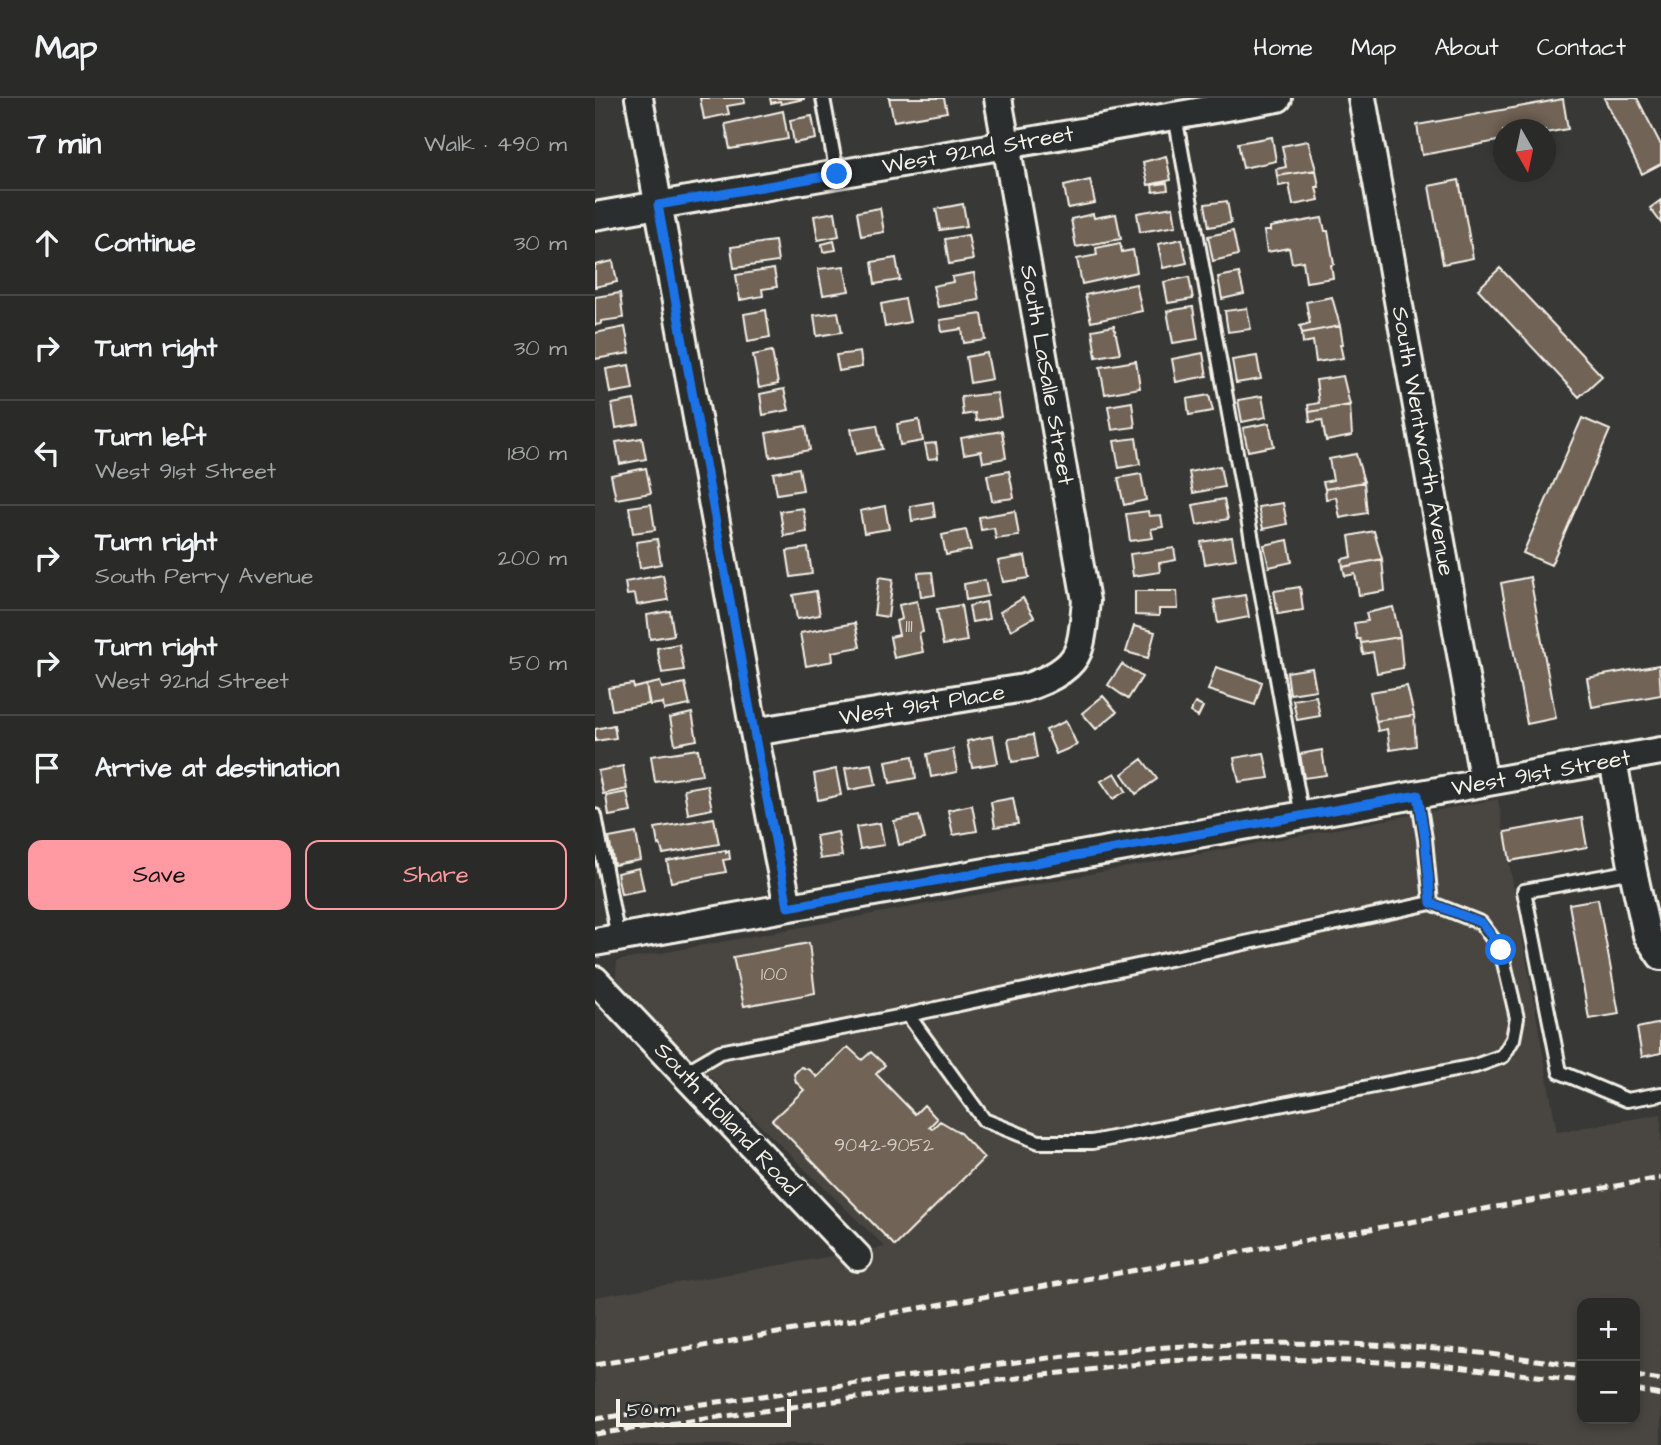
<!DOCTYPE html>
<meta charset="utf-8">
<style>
:root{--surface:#2a2a28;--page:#323230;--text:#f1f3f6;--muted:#a5a7a8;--line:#464645;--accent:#ff9aa2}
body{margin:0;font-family:"Architects Daughter",sans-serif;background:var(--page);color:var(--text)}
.controls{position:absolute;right:21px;bottom:21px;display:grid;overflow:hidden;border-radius:14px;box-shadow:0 4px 10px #0003}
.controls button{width:63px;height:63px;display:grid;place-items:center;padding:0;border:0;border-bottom:2px solid var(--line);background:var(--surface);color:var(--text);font:35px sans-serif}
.compass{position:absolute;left:898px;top:21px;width:63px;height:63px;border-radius:50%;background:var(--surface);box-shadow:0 4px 10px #0003;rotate:171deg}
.scale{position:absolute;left:21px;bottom:18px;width:175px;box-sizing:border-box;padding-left:7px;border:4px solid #f4f1e8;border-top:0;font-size:19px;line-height:24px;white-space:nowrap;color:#f4f1e8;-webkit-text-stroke:5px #2a2d2e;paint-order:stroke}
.stop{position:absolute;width:21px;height:21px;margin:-16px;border:5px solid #1a73e8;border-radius:50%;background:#fff}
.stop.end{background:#1a73e8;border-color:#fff;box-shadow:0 2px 7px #0008}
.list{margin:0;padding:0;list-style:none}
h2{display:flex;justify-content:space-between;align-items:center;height:91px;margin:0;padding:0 28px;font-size:30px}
h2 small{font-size:23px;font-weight:400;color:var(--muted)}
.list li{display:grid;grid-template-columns:46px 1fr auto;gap:21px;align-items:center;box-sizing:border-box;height:105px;padding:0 28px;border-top:2px solid var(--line)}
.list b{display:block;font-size:26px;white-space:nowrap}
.list p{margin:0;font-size:23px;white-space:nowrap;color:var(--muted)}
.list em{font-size:23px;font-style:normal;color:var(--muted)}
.actions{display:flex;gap:14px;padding:21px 28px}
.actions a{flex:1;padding:16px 0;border:2px solid var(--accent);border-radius:14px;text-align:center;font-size:24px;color:var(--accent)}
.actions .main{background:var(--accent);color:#111}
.icon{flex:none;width:38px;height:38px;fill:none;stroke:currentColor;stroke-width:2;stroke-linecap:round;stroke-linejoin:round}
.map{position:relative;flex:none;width:1066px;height:1347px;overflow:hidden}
header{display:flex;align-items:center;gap:42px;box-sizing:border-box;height:98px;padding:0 35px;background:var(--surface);border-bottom:2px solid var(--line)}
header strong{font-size:33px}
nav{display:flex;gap:38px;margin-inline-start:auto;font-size:24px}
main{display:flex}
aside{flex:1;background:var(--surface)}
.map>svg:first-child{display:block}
.built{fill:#494540;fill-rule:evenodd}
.building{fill:#716357;stroke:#f4f1e8;stroke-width:2}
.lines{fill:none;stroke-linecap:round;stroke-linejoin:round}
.service-casing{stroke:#f4f1e8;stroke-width:18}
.minor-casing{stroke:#f4f1e8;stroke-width:32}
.service{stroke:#2a2d2e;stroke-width:12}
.minor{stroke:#2a2d2e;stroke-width:26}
.rail{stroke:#f4f1e8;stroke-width:5;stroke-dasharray:10 5;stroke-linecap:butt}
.route{stroke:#1a73e8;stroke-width:9}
.labels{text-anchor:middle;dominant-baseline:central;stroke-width:7;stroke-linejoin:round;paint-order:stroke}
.number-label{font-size:19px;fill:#d3cec4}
.street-label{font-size:23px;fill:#f4f1e8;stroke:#2a2d2e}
</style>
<header>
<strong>Map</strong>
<nav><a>Home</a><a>Map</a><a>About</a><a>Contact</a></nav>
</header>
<main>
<aside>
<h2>7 min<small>Walk · 490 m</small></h2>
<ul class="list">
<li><svg class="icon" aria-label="ahead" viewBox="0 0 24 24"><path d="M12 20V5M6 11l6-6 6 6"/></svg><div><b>Continue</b></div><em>30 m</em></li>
<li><svg class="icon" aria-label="right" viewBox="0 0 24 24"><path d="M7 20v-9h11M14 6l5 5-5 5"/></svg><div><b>Turn right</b></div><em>30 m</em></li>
<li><svg class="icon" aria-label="left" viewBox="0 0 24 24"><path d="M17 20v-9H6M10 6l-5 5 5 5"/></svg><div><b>Turn left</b><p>West 91st Street</p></div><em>180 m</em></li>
<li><svg class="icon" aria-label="right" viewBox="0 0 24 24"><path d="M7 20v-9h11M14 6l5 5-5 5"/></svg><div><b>Turn right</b><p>South Perry Avenue</p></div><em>200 m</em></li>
<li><svg class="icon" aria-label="right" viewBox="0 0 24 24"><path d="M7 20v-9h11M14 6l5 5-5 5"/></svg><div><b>Turn right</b><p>West 92nd Street</p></div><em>50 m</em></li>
<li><svg class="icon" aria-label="arrive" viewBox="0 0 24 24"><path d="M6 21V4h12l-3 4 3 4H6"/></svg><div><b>Arrive at destination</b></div></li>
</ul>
<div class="actions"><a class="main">Save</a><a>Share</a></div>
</aside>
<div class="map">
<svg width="1066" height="1347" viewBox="0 0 1066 1347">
<rect width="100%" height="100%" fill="#383836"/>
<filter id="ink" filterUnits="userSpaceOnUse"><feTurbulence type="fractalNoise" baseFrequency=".0143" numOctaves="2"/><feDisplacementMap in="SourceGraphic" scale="14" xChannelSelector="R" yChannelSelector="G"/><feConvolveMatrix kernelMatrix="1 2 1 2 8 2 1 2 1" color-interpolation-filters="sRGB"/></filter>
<g filter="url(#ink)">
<path class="built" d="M903,701L962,1034L1066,1016V1347H0V1199L290,1149L20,886L22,863ZM987,1205H1040V1321H987Z"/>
<path class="building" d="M105,0H149L150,5L132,8L134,16L109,21Z
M175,0H209V1L186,6L185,3L176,5Z
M294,0H349L352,14L299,23Z
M1009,0H1042L1066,47V66L1047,76Z
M968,1L973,31L950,35V32H908V42L827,57L822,27Z
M188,13L193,41L135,51L130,26Z
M217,18L221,41L199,45L195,22Z
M677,39L681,63L648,70L643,45Z
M713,43L721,72L682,78L681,71L691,69L687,48Z
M571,58L576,82L553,87L548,64Z
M721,72L724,89H721L724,102L698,107L694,86L684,88L682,78Z
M495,82L500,105L473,110L469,88Z
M864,82L878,160L848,166L834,88Z
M572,85L573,92L558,94L557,87Z
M1066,102V125L1055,110Z
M632,103L636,125L614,129L610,106Z
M368,106L372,128L345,132L341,111Z
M578,109L581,128L545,134L542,115Z
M285,110L289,134L266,138L262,114Z
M240,114L244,138L223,142L219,118Z
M498,116L499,120L521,116L526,141L481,149L476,121Z
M727,120L730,133H733L739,166L736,167L738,180L711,184L708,163L697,165L694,150L672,154L669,133H675V129Z
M638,133L643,157L618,163L613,138Z
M373,137L378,162L354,166L350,141Z
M587,141L592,165L568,170L563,146Z
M180,143L183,164L139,170L136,149Z
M239,143L241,152L228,154L227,146Z
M525,145L527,154L538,152L542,174L487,186L482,161L502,157L501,150Z
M301,160L305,182L280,186L277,164Z
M18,163L22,184L0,189V167Z
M249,168L254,193L228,197L223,171Z
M905,170L1007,278L984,299L883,191Z
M179,171L182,189L167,191L168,198L145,202L141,177Z
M379,175L384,202L343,209L338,188L358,184L357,179Z
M644,175L649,196L627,201L623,179Z
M594,179L598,201L573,205L569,184Z
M541,186L547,213L496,224L490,197Z
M25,195L28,220L6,223V226L0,227V199Z
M737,199L745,228L707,235L705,228L715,225L711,204Z
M310,201L315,224L290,229L286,206Z
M598,209L603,241L578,245L572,213Z
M652,210L656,231L633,234L630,213Z
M171,212L175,239L153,243L149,216Z
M243,214L247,234L222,238L219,217Z
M387,216L391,242L369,245L367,231L347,234L345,222Z
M519,228L525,255L501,259L497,232Z
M745,228L748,246H745L748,260L721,264L718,243L708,245L707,235Z
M30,229L35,255L0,261V235Z
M177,253L183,286L164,290L158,257Z
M265,254L267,269L244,273L241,257Z
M392,255L397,281L375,285L371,259Z
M608,255L612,278L581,284L577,261Z
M662,258L666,281L641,285L637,262Z
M541,263L545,290L510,296L505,269Z
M34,267L38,291L15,295L11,271Z
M748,278L755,307L714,314L713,307L724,305L721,282Z
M189,291L194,312L168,317L165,296Z
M402,295L406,319L381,323L380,315L368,317L366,299Z
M614,297L618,313L594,317L592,301Z
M667,298L671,319L647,324L643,302Z
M39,302L44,326L21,330L17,306Z
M537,304L540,329L517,332L513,308Z
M755,307L757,338L731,343L727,322L715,324L714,314Z
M987,320L1015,332L956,467L928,455Z
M324,322L328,343L305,347L302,326Z
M674,325L679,348L653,353L648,330Z
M282,327L287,351L261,356L256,331Z
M211,328L215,352L175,359L171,335Z
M407,333L411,360L388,364L386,353L369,356L366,340Z
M47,340L51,361L25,366L21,344Z
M541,340L545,366L524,370L519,343Z
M341,345L343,360L333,361L330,346Z
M761,356L769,384L730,391L728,384L738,382L734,361Z
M625,368L629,389L598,395L594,374Z
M51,370L56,395L21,401L16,377Z
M204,370L208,392L182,396L178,375Z
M414,373L419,400L397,403L392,377Z
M546,376L551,402L529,407L523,380Z
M769,384L772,415L745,420L741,399L731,401L730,391Z
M629,401L633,421L602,427L598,407Z
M338,404L340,419L317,423L315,408Z
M688,405L692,426L668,431L663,409Z
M56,406L60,432L38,435L34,409Z
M290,408L294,431L269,435L265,413Z
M208,410L212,434L189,438L185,413Z
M420,413L424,438L401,441L399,430L386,432L384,419Z
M553,413L554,418L566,417L568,429L556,431L558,440L535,443L531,416Z
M371,432L376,452L351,457L347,437Z
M779,433L787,461L748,469L747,461L757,459L754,438Z
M637,439L641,461L610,466L606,444Z
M62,441L66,466L45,470L41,444Z
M693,442L697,464L674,469L669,447Z
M213,450L217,476L196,479L192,453Z
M579,450L581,462L564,465L565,474L538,478L535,456Z
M430,458L434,480L408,484L403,463Z
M787,461L790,493L764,497L760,476L750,478L748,469Z
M337,474L340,497L326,499L323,475Z
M68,477L73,502L42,507L40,496L32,497L30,484Z
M284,479L298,481L293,519L279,517Z
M935,479L961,620L932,626L906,485Z
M390,482L393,498L371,502L369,486Z
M705,489L708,512L683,516L679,493Z
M221,493L225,517L202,521L198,497Z
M540,493H582L583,511H564V518L540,517Z
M650,497L654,519L623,525L619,502Z
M428,500L439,519L416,532L405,514Z
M322,503L328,534L324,535L328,554L299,560L295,539L304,537L301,523L307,521L304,507Z
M391,504L394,521L377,524L374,508Z
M366,507L372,543L348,547L342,511Z
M798,509L805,539L766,545L765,541H762L759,525L773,523L771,515Z
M75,513L79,537L55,541L52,517Z
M260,525L265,549L237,554L238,563L211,568L205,535Z
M539,528L560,534L553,560L531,554Z
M805,539L808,570L782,575L778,554L768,556L766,545Z
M84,546L89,572L67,575L62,550Z
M527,566L547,579L533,601L513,587Z
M1064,567L1066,597L997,609L992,580Z
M621,569L667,584L660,607L613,592Z
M717,570L721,592L695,596L692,574Z
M65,584L67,590L90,585L95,607L69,612L68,605L55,607L51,587Z
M38,586L39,590L51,587L54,606L17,612L13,590Z
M812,588L819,617L781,623L775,594Z
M508,598L522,614L501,631L487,615Z
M721,598L725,618L702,622L698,602Z
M600,605L608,609L603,619L595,614Z
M97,615L102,642L80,646L75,620Z
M819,617L821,648L795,652L792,631L783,633L781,623Z
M471,623L482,647L461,656L451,632Z
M19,627L21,640L0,643V631Z
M438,637L442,660L417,664L413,641Z
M398,638L403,665L377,669L372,643Z
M103,651L107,677L60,684L56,658Z
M358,651L362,674L336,679L332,656Z
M727,652L731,677L709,680L705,656Z
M669,655L674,680L644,684L639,660Z
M318,658L321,680L295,685L291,663Z
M547,661L562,681L541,696L527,676Z
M277,666L281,687L254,692L250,670Z
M28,668L32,691L8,696L3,673Z
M241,671L246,697L223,702L219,676Z
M520,675L531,693L518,701L506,683Z
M112,687L117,711L93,716L89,691Z
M32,694L36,714L14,718L11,698Z
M418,700L423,726L400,729L396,704Z
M377,707L382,733L358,737L353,712Z
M324,718L330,741L304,747L299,723Z
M119,720L124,746L68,756L65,746L63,747L60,730Z
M987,720L992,749L915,763L910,734Z
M285,725L289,747L265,751L261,729Z
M243,734L247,758L225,761L221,738Z
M41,735L46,762L19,767L14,740Z
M131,752V755L134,753L135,761L128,762L131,774L76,784L72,763Z
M44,770L49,792L26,796L22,775Z
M1003,801L1024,916L994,921L974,806Z
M214,845L220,895L149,908L138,859Z
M1066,925V955L1047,959L1042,930Z
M253,949L267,962L276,954L290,967L281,976L320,1016L329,1007L342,1021L334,1029L337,1031L345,1023L364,1034L389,1060L300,1148L177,1022L209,992L201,984L199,976L206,969L215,972L222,979Z"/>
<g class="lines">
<defs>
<path id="service" d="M228,0L242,76
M580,18L707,718
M0,718L23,840
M1038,773L929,793L965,974L1032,1002L1066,996
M313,917L389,1022L444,1044H497L880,968L908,958L918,941L922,920L906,852L886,825L836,805
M89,975L125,954L313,917L836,805L830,741L823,697"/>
<path id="minor" d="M44,0L159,634L193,809
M767,0L889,685
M0,118L683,0
M159,634L429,590C448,584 475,573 483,553C489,538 489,518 491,503L403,0
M1018,662L1038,773L1052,837L1066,858
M0,844L1066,653
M0,882L263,1159"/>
</defs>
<use href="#service" class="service-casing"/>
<use href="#minor" class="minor-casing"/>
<use href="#service" class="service"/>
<use href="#minor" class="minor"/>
<path class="rail" d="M0,1267L1066,1080
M1040,1278L1066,1282
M1040,1292L1066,1297
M0,1321C108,1306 216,1291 324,1277C413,1265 503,1252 592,1248C723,1241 858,1247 987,1269
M0,1336L335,1290L571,1263L644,1260L826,1265L987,1283"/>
</g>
</g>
<g class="lines" filter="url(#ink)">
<path class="route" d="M242,76L63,107L159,634L193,809L823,697L830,741L836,805L887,825L906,852"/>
</g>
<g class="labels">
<g class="number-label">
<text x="314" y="528">111</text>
<text x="179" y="876">100</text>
<text x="289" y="1047">9042-9052</text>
</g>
<g class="street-label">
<text transform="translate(383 52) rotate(-10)">West 92nd Street</text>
<text transform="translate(452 277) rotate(80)">South LaSalle Street</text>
<text transform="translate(828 343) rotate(80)">South Wentworth Avenue</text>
<text transform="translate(327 607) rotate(-9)">West 91st Place</text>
<text transform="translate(946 675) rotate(-10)">West 91st Street</text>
<text transform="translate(132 1021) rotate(47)">South Holland Road</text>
</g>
</g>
</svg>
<div class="controls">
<button>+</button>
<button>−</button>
</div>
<svg class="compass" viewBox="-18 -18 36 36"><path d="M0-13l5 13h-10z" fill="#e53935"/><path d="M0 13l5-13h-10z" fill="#a5a7a8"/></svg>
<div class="scale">50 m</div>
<div class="stop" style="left:906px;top:852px"></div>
<div class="stop end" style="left:242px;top:76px"></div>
</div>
</main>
